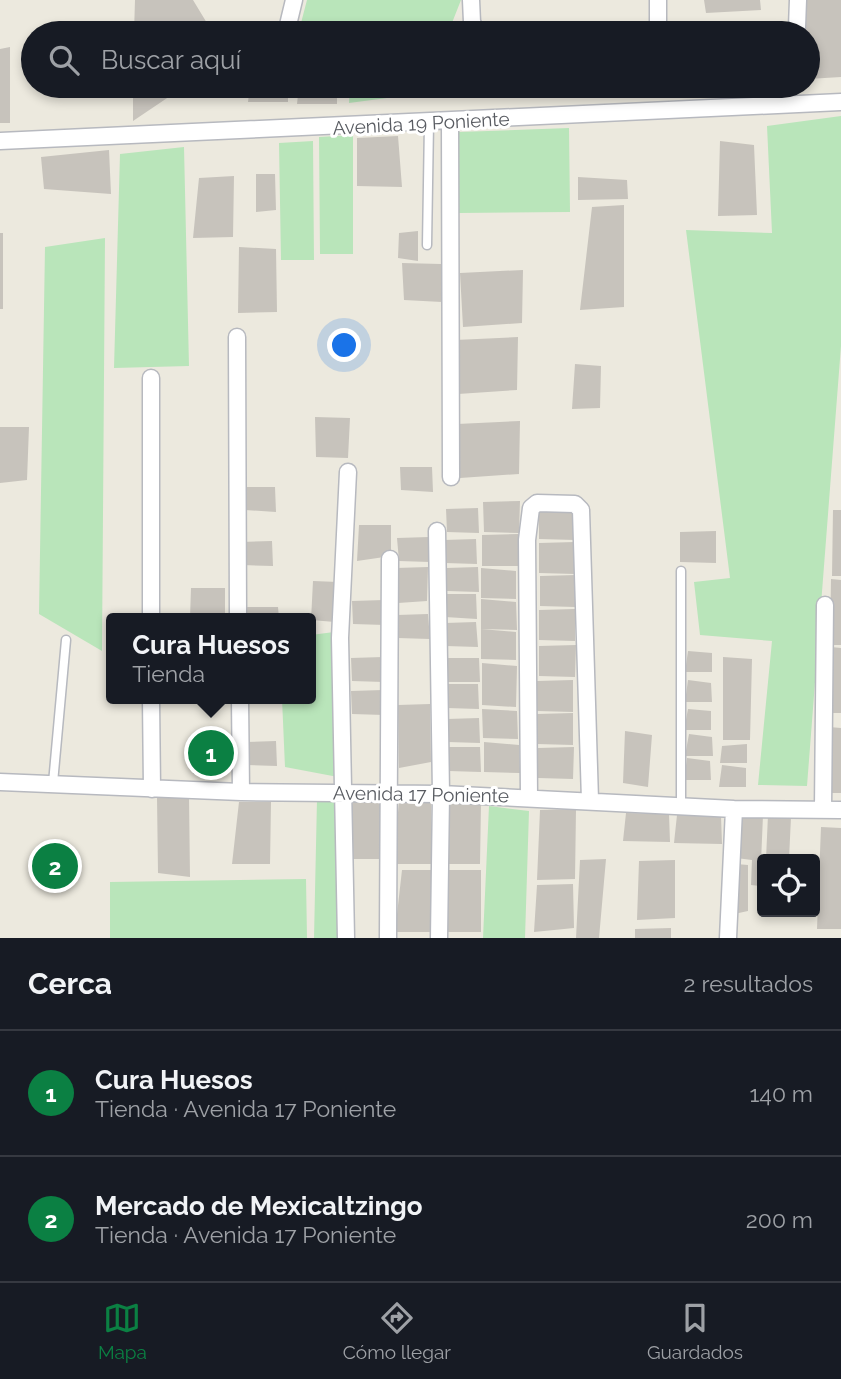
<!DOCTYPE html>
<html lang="es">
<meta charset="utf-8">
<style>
:root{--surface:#171b24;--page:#20242c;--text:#f1f3f6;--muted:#9ea1a6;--line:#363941;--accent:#0b8043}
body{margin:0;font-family:Raleway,sans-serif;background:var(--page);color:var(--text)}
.controls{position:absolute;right:21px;bottom:21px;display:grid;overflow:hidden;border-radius:7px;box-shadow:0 4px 10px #0003}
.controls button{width:63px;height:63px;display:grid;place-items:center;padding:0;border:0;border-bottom:2px solid var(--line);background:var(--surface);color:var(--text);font:35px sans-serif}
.you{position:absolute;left:345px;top:346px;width:24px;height:24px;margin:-18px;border:5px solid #fff;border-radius:50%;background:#1a73e8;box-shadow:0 0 0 10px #1a73e833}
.badge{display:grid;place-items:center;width:46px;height:46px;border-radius:50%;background:var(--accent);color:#fff;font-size:23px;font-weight:700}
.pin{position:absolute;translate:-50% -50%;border:4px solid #fff;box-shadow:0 2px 7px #0006}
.popup{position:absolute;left:106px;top:613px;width:210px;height:91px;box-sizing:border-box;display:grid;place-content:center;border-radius:7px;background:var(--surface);filter:drop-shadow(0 2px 5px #0005);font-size:23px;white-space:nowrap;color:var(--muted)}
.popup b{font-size:26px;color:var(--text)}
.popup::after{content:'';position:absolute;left:50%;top:100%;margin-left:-14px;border:14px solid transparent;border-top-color:var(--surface)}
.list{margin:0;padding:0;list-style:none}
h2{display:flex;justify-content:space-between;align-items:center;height:91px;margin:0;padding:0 28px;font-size:30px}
h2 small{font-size:23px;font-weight:400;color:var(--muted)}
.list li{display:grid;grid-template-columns:46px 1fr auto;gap:21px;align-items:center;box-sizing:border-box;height:126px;padding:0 28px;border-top:2px solid var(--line)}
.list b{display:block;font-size:26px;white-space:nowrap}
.list p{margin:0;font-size:23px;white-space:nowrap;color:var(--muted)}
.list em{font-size:23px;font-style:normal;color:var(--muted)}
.icon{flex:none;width:38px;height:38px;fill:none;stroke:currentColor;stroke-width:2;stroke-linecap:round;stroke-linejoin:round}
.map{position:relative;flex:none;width:841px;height:938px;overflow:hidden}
.search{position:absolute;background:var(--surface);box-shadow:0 4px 10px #0003;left:21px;right:21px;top:21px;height:77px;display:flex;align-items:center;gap:18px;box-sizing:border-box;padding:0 24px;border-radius:38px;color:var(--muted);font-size:26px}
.sheet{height:343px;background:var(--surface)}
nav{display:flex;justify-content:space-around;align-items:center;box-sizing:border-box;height:98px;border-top:2px solid var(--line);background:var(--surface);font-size:19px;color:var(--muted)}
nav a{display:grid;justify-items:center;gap:4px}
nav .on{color:var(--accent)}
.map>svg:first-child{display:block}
.green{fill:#b9e5ba}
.building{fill:#c7c3bc}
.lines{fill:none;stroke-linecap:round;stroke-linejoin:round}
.service-casing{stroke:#b7b9bf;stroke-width:11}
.minor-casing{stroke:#b7b9bf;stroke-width:19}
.service{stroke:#fff;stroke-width:8}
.minor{stroke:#fff;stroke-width:16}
.labels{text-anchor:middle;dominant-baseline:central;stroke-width:6;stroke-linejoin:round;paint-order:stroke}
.street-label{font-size:19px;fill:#585b61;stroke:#fff}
</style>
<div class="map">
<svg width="841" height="938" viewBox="0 0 841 938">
<rect width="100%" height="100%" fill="#ece9de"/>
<path class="green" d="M307,0H461L448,33H351V21L301,23Z
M350,86H428L425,93L349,103Z
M841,116V346L807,786L758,785L772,641L700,635L694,582L730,578L686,230L772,233L767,126Z
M569,128L570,212L459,213V132Z
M353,135V254H320L319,137Z
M313,141L314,260H281L279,143Z
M184,147L189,366L114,368L120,154Z
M105,238L102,651L39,614L45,247Z
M334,632L338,777L285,767L282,699H311V635Z
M317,799H338L340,938H314Z
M489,806L529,811L525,938H483Z
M306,879L307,938H110V882Z"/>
<path class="building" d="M135,0H193L213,33H134Z
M704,0H760L761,10L706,13Z
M806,0H841V77L808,79V33H804Z
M728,22L729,33H698L697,23Z
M10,47V123H0V49Z
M133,86H185L133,121Z
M250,86H288V102H248Z
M299,86H337V104H297Z
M398,136L402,187L357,186V138Z
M720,141L754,145L757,215L718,216Z
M109,150L111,194L44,189L41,157Z
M256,174H275L276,210L256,212Z
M234,176L233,237L193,238L199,178Z
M578,177L627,180L628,199L578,200Z
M624,205V307L580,310L592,207Z
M418,231V261L398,258L399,233Z
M0,233H3V309H0Z
M239,247L276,249L277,312L238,313Z
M402,263L441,264L442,302L404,300Z
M523,270L522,323L463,327L460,273Z
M518,337L517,390L458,394L455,340Z
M575,364L601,366L600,408L572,409Z
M315,417L350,418L348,458L316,457Z
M520,421L519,474L460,478L457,424Z
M0,427H29L27,480L0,483Z
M400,467H432L433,492L401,490Z
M243,487H275L276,512L245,510Z
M520,501L519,533L484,532L483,502Z
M478,508L479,533L447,532L446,509Z
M575,508V540L539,539V509Z
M833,510H841V576H832Z
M359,525H391V556L357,561Z
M716,531V563L680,562V532Z
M518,534V566H482V535Z
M429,537L430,562L399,561L397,538Z
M476,539L477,564L445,563L444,540Z
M272,541L273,566L242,565L240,542Z
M575,542V574L539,573V543Z
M428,567L427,601L398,603L396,568Z
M478,567L479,592L447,591L446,568Z
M481,568L516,571V599L481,598Z
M576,575L575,607L540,606V576Z
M831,579L841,580V645H830Z
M313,581L338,582L335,622L311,620Z
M191,588H225V618H190Z
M444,594H476L477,619L445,617Z
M481,599L516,602L517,630L481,629Z
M384,600L385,625L353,624L352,601Z
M247,607H278L279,618H247Z
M575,609V641L539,640V610Z
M428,614L430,639L398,638L397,615Z
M476,622L478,647L446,646L445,623Z
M481,629L516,632V660L481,659Z
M576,645L575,677L539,676V646Z
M831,647L841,648V713H830Z
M688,651L712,653V672H685Z
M383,657L384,682L352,681L351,658Z
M723,657L752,659L750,740H723Z
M447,658H479L480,682H448Z
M482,663L517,666L516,707L482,705Z
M573,680V712L537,711V681Z
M688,680L711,683L712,702H685Z
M446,684H478L479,709L447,708Z
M383,690L384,715L352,714L351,691Z
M430,704L431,762L399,768L398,705Z
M482,709L517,711L518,739L483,738Z
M688,709L711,711V730H684Z
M573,713V745L537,744V714Z
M479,718L480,743L448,742L447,719Z
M829,727L841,728V793H827Z
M625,731L652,735L648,787L623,783Z
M689,734L712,737L713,756H685Z
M194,735L231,736L228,770L193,774Z
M276,741L277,766L246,765L244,742Z
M484,742L519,745L520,773L484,772Z
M747,744V763H720L722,746Z
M448,747H480L481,772L449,771Z
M574,747L573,779L538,778V748Z
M687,758L710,761L711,780H684Z
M722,765L746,768V787H719Z
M157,797H189L190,877L158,873Z
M385,797V859H346L353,798Z
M239,802H271L270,864H232Z
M399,802H431V864H393Z
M481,802L480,864H442L449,803Z
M576,809L575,879L537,880L540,810Z
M626,813L669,814L670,842L623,841Z
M738,814L763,815L760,886L751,885L752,860L736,858Z
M677,815L721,816L722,844L674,843Z
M768,815L791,817L789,859H766Z
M821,827L841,828V929H817Z
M606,859L599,938H576L580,860Z
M675,860V918L637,920L639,861Z
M736,864L748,865V911L734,914Z
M402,870H434V932H395Z
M449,870H481V932H443Z
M573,884L574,928L534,932L537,885Z
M671,928V938H635V929Z"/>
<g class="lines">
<defs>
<path id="service" d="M427,245L429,123
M53,783L66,640
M681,806V571"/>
<path id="minor" d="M471,0L472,22L477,33
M658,0V33
M288,25L294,0
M797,27L798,0
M450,122L451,477
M0,141L841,102
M237,337L238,618
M151,378V618
M437,531L441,794L439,938
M151,699L152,789
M240,699L241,792
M0,782L241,792L441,794L734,809L841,810
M529,797L527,540L531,508L537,503L575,504L581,510L590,800
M823,809L825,605
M346,938L340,638L348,472
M388,938L390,559
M728,938L734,809"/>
</defs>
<use href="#service" class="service-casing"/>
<use href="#minor" class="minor-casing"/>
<use href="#service" class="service"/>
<use href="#minor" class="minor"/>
</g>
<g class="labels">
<g class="street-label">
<text transform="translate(421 123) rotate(-3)">Avenida 19 Poniente</text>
<text transform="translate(421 794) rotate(1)">Avenida 17 Poniente</text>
</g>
</g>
</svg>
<div class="controls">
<button><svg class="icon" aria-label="locate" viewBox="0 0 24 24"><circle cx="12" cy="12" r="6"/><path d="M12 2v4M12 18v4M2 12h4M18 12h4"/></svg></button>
</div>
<div class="you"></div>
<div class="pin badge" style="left:211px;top:753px">1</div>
<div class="popup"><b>Cura Huesos</b>Tienda</div>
<div class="pin badge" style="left:55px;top:866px">2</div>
<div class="search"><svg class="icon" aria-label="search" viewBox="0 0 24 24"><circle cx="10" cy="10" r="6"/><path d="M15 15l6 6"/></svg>Buscar aquí</div>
</div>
<section class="sheet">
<h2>Cerca<small>2 resultados</small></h2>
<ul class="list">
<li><span class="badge">1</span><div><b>Cura Huesos</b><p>Tienda · Avenida 17 Poniente</p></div><em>140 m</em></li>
<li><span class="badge">2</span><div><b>Mercado de Mexicaltzingo</b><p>Tienda · Avenida 17 Poniente</p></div><em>200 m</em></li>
</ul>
</section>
<nav>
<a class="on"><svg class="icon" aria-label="map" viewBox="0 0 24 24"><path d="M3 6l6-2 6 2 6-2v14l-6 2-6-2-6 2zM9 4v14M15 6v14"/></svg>Mapa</a>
<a><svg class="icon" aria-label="directions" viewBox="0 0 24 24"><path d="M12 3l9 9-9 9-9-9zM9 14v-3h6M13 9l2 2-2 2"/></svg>Cómo llegar</a>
<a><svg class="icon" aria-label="saved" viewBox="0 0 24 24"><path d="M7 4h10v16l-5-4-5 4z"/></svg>Guardados</a>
</nav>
